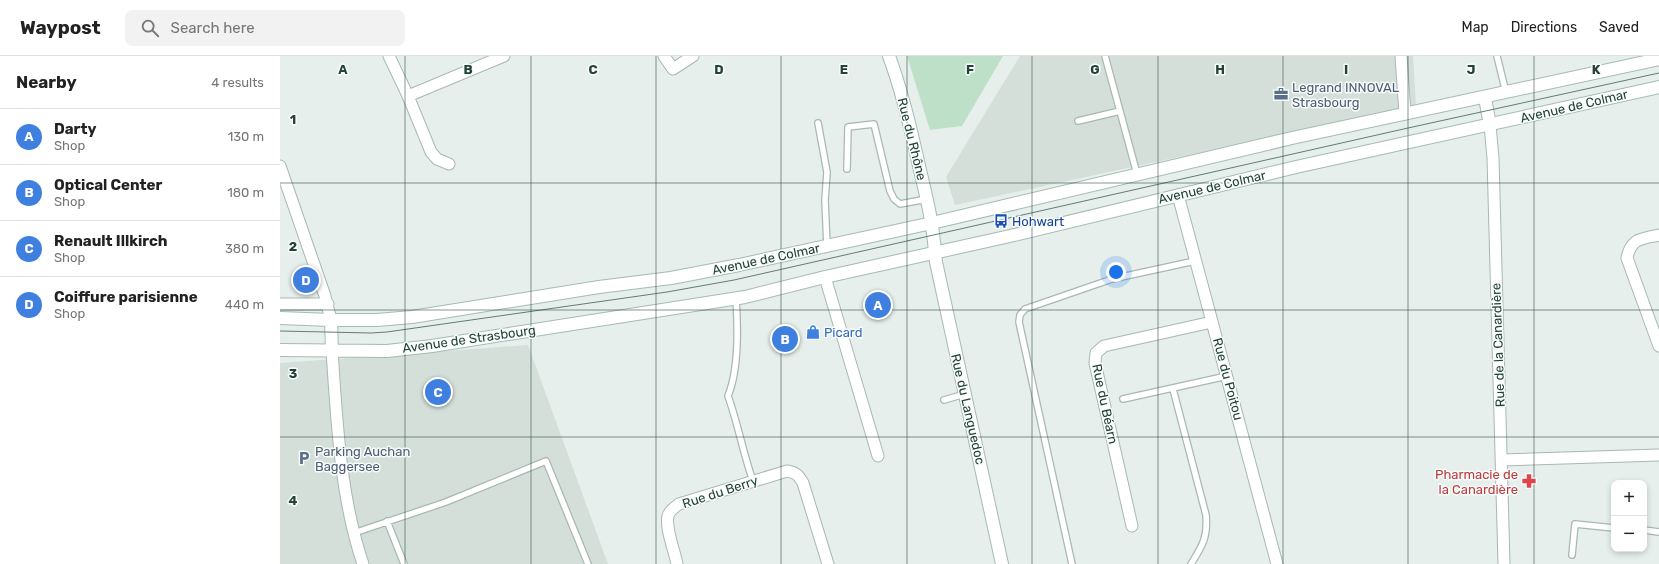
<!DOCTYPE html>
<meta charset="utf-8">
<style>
:root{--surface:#fff;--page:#f2f2f2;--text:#222;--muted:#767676;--line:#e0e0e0;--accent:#d93025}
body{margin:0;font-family:Rubik,sans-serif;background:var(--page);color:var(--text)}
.controls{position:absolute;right:12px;bottom:12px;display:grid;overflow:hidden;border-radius:8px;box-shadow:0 2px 6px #0003}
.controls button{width:36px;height:36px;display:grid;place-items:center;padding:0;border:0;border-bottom:1px solid var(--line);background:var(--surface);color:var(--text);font:20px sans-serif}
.you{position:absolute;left:836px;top:216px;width:14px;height:14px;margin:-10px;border:3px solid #fff;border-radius:50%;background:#1a73e8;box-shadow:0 0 0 6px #1a73e833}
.badge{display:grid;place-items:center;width:26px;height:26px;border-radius:50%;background:var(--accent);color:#fff;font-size:13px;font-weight:700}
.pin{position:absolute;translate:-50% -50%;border:2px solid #fff;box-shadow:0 1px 4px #0006}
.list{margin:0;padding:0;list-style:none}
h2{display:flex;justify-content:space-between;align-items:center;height:52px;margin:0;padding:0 16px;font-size:17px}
h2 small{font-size:13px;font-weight:400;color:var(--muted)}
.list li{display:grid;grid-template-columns:26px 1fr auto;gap:12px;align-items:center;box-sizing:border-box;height:56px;padding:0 16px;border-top:1px solid var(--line)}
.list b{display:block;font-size:15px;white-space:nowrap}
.list p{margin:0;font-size:13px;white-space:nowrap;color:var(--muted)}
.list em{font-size:13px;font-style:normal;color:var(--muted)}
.icon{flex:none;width:22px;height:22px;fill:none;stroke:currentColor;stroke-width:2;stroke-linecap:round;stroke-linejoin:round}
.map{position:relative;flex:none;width:1379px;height:508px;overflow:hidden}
header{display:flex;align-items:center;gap:24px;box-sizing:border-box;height:56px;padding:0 20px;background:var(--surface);border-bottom:1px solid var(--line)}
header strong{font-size:19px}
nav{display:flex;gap:22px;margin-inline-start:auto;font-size:14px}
.search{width:280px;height:36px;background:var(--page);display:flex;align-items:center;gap:10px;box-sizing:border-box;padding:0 14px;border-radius:8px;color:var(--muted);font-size:15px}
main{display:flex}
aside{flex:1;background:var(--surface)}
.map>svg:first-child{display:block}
.built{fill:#d4dfda}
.green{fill:#bfe0c8}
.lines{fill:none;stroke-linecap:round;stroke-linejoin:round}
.service-casing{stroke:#a8b8b2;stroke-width:8}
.minor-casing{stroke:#a8b8b2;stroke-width:13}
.tertiary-casing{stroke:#a8b8b2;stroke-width:14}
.secondary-casing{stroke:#a4bbb3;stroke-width:14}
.service{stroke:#fff;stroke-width:5.5}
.minor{stroke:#fff;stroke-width:11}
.tertiary{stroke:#fff;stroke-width:12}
.secondary{stroke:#fff;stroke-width:12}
.tram{stroke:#5f7d75;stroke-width:1}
.grid{fill:none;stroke:#24423a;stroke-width:1;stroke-opacity:0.55}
.labels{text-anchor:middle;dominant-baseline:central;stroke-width:3;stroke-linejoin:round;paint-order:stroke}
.service-label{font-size:13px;fill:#4e5e75;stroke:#f7fbf9;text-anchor:start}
.street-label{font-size:13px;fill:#24423a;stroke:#f7fbf9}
.transit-label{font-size:13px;fill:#164399;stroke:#f7fbf9;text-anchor:start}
.shop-label{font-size:13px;fill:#366cbe;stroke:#f7fbf9;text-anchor:start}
.health-label{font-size:13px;fill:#be3a42;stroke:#f7fbf9;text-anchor:end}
.grid-label{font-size:13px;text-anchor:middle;font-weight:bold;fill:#24423a;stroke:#f7fbf9;stroke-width:3;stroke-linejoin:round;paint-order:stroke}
</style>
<header>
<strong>Waypost</strong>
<div class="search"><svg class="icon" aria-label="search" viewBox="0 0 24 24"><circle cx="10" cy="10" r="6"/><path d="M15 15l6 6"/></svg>Search here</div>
<nav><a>Map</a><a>Directions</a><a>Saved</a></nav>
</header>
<main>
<aside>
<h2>Nearby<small>4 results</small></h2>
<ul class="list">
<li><span class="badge" style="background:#3f7fe0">A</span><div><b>Darty</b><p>Shop</p></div><em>130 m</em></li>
<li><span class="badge" style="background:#3f7fe0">B</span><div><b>Optical Center</b><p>Shop</p></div><em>180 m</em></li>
<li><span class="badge" style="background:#3f7fe0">C</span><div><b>Renault Illkirch</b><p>Shop</p></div><em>380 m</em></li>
<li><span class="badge" style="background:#3f7fe0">D</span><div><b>Coiffure parisienne</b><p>Shop</p></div><em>440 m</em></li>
</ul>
</aside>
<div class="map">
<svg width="1379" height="508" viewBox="0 0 1379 508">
<rect width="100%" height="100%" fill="#e6efeb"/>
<path class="built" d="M740,0H1133L1136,50L675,149L666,121Z
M248,289L328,508H0V307Z"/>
<path class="green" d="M627,0H723L682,70L650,74Z"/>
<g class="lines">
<defs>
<path id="service" d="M825,0L857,118
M1217,0L1226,37
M798,65L840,55
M538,67L547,116L545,144L547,190
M567,113L568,71L594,68L610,135L614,143L620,148L647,143
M456,243C458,272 459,313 448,340C458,368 463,397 473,425
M893,333L926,459C928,482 922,490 911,508
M843,343L947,320
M664,344L685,338
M107,465L124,508
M1364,474L1379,476
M74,477L166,446L266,405L308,508
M1292,499L1295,468L1334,472
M792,508L739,266L740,259L745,253L832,223L915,205"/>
<path id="minor" d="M109,0L128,40L151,96L157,103L169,108
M384,0L393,13L413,0
M1121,0L1125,58
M128,40L224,0
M1210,69L1213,102L1224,508
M0,110L45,240L51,264
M898,139L997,508
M1379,179C1361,183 1351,182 1347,202L1379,290
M545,221L598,400
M0,248H48
M52,295C57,366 60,440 83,508
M1222,404L1379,399
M852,470L815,307L816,297L824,290L932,266
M397,508C395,496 385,472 388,460C389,455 395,451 399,448L507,415C516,416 519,420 523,427L548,508"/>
<path id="tertiary" d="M655,197L656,206L722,508"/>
<path id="secondary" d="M609,0C622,35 631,73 639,110C646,139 653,167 655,197
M1205,42L1210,69
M0,262L51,264H97L132,261L319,231L391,222L459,209L652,167L1012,82L1379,3
M51,264L52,295
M0,294L107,295L152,290L465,241L545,221L730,180L1016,111L1379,31"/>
</defs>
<use href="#service" class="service-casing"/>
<use href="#minor" class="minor-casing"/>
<use href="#tertiary" class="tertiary-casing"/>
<use href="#secondary" class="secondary-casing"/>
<use href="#service" class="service"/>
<use href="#minor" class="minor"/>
<use href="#tertiary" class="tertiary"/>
<use href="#secondary" class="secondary"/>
<path class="tram" d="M0,275L91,277L107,276L387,236L454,224L1128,72L1379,17"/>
</g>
<path class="grid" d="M125,0V508M251,0V508M376,0V508M501,0V508M627,0V508M752,0V508M878,0V508M1003,0V508M1128,0V508M1254,0V508M0,127H1379M0,254H1379M0,381H1379"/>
<defs>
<symbol id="office-bare" viewBox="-9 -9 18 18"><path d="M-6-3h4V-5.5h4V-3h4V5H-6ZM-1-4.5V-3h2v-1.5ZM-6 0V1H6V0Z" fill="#5c6f8a" stroke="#f7fbf9" stroke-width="2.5" paint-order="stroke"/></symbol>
<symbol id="bus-bare" viewBox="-9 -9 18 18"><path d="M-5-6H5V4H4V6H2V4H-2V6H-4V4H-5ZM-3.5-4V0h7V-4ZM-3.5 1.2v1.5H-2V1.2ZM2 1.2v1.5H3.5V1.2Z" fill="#1a4fb4" stroke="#f7fbf9" stroke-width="2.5" paint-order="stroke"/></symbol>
<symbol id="shop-bare" viewBox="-9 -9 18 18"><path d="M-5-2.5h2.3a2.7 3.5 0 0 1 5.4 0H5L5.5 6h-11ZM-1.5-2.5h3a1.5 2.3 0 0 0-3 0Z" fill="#3f7fe0" stroke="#f7fbf9" stroke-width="2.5" paint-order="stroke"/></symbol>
<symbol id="parking-bare" viewBox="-9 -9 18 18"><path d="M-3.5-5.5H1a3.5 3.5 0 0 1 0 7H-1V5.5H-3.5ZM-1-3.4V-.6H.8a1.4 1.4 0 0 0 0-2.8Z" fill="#5c6f8a" stroke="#f7fbf9" stroke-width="2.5" paint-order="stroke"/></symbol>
<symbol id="pharmacy-bare" viewBox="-9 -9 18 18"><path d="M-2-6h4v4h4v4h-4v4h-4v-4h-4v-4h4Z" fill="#e0444e" stroke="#f7fbf9" stroke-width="2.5" paint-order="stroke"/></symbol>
</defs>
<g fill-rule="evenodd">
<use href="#office-bare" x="991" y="28" width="20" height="20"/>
<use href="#bus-bare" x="711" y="155" width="20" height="20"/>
<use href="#shop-bare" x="523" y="266" width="20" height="20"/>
<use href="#parking-bare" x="14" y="392" width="20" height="20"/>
<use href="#pharmacy-bare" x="1239" y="415" width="20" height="20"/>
</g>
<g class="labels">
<g class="service-label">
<text x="1012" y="31">Legrand INNOVAL<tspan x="1012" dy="15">Strasbourg</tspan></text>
<text x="35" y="395">Parking Auchan<tspan x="35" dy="15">Baggersee</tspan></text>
</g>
<g class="street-label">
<text transform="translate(1294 50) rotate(-13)">Avenue de Colmar</text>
<text transform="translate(632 83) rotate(76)">Rue du Rhône</text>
<text transform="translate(932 131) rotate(-13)">Avenue de Colmar</text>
<text transform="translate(486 203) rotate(-12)">Avenue de Colmar</text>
<text transform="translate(189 283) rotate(-8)">Avenue de Strasbourg</text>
<text transform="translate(1218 289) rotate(-92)">Rue de la Canardière</text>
<text transform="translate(948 323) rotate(75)">Rue du Poitou</text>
<text transform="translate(825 348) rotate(78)">Rue du Béarn</text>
<text transform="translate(688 353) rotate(77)">Rue du Languedoc</text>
<text transform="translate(440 436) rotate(-18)">Rue du Berry</text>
</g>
<g class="transit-label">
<text x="732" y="165">Hohwart</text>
</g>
<g class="shop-label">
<text x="544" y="276">Picard</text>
</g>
<g class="health-label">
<text x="1238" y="418">Pharmacie de<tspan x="1238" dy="15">la Canardière</tspan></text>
</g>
</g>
<g class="grid-label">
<text x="63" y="18">A</text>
<text x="188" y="18">B</text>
<text x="313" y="18">C</text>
<text x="439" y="18">D</text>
<text x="564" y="18">E</text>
<text x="690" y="18">F</text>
<text x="815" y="18">G</text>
<text x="940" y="18">H</text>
<text x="1066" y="18">I</text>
<text x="1191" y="18">J</text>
<text x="1316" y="18">K</text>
<text x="13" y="68">1</text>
<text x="13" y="195">2</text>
<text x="13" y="322">3</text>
<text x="13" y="449">4</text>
</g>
</svg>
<div class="controls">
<button>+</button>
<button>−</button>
</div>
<div class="you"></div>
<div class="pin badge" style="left:598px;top:249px;background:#3f7fe0">A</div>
<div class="pin badge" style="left:505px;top:283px;background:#3f7fe0">B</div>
<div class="pin badge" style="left:158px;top:336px;background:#3f7fe0">C</div>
<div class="pin badge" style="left:26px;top:224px;background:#3f7fe0">D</div>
</div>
</main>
